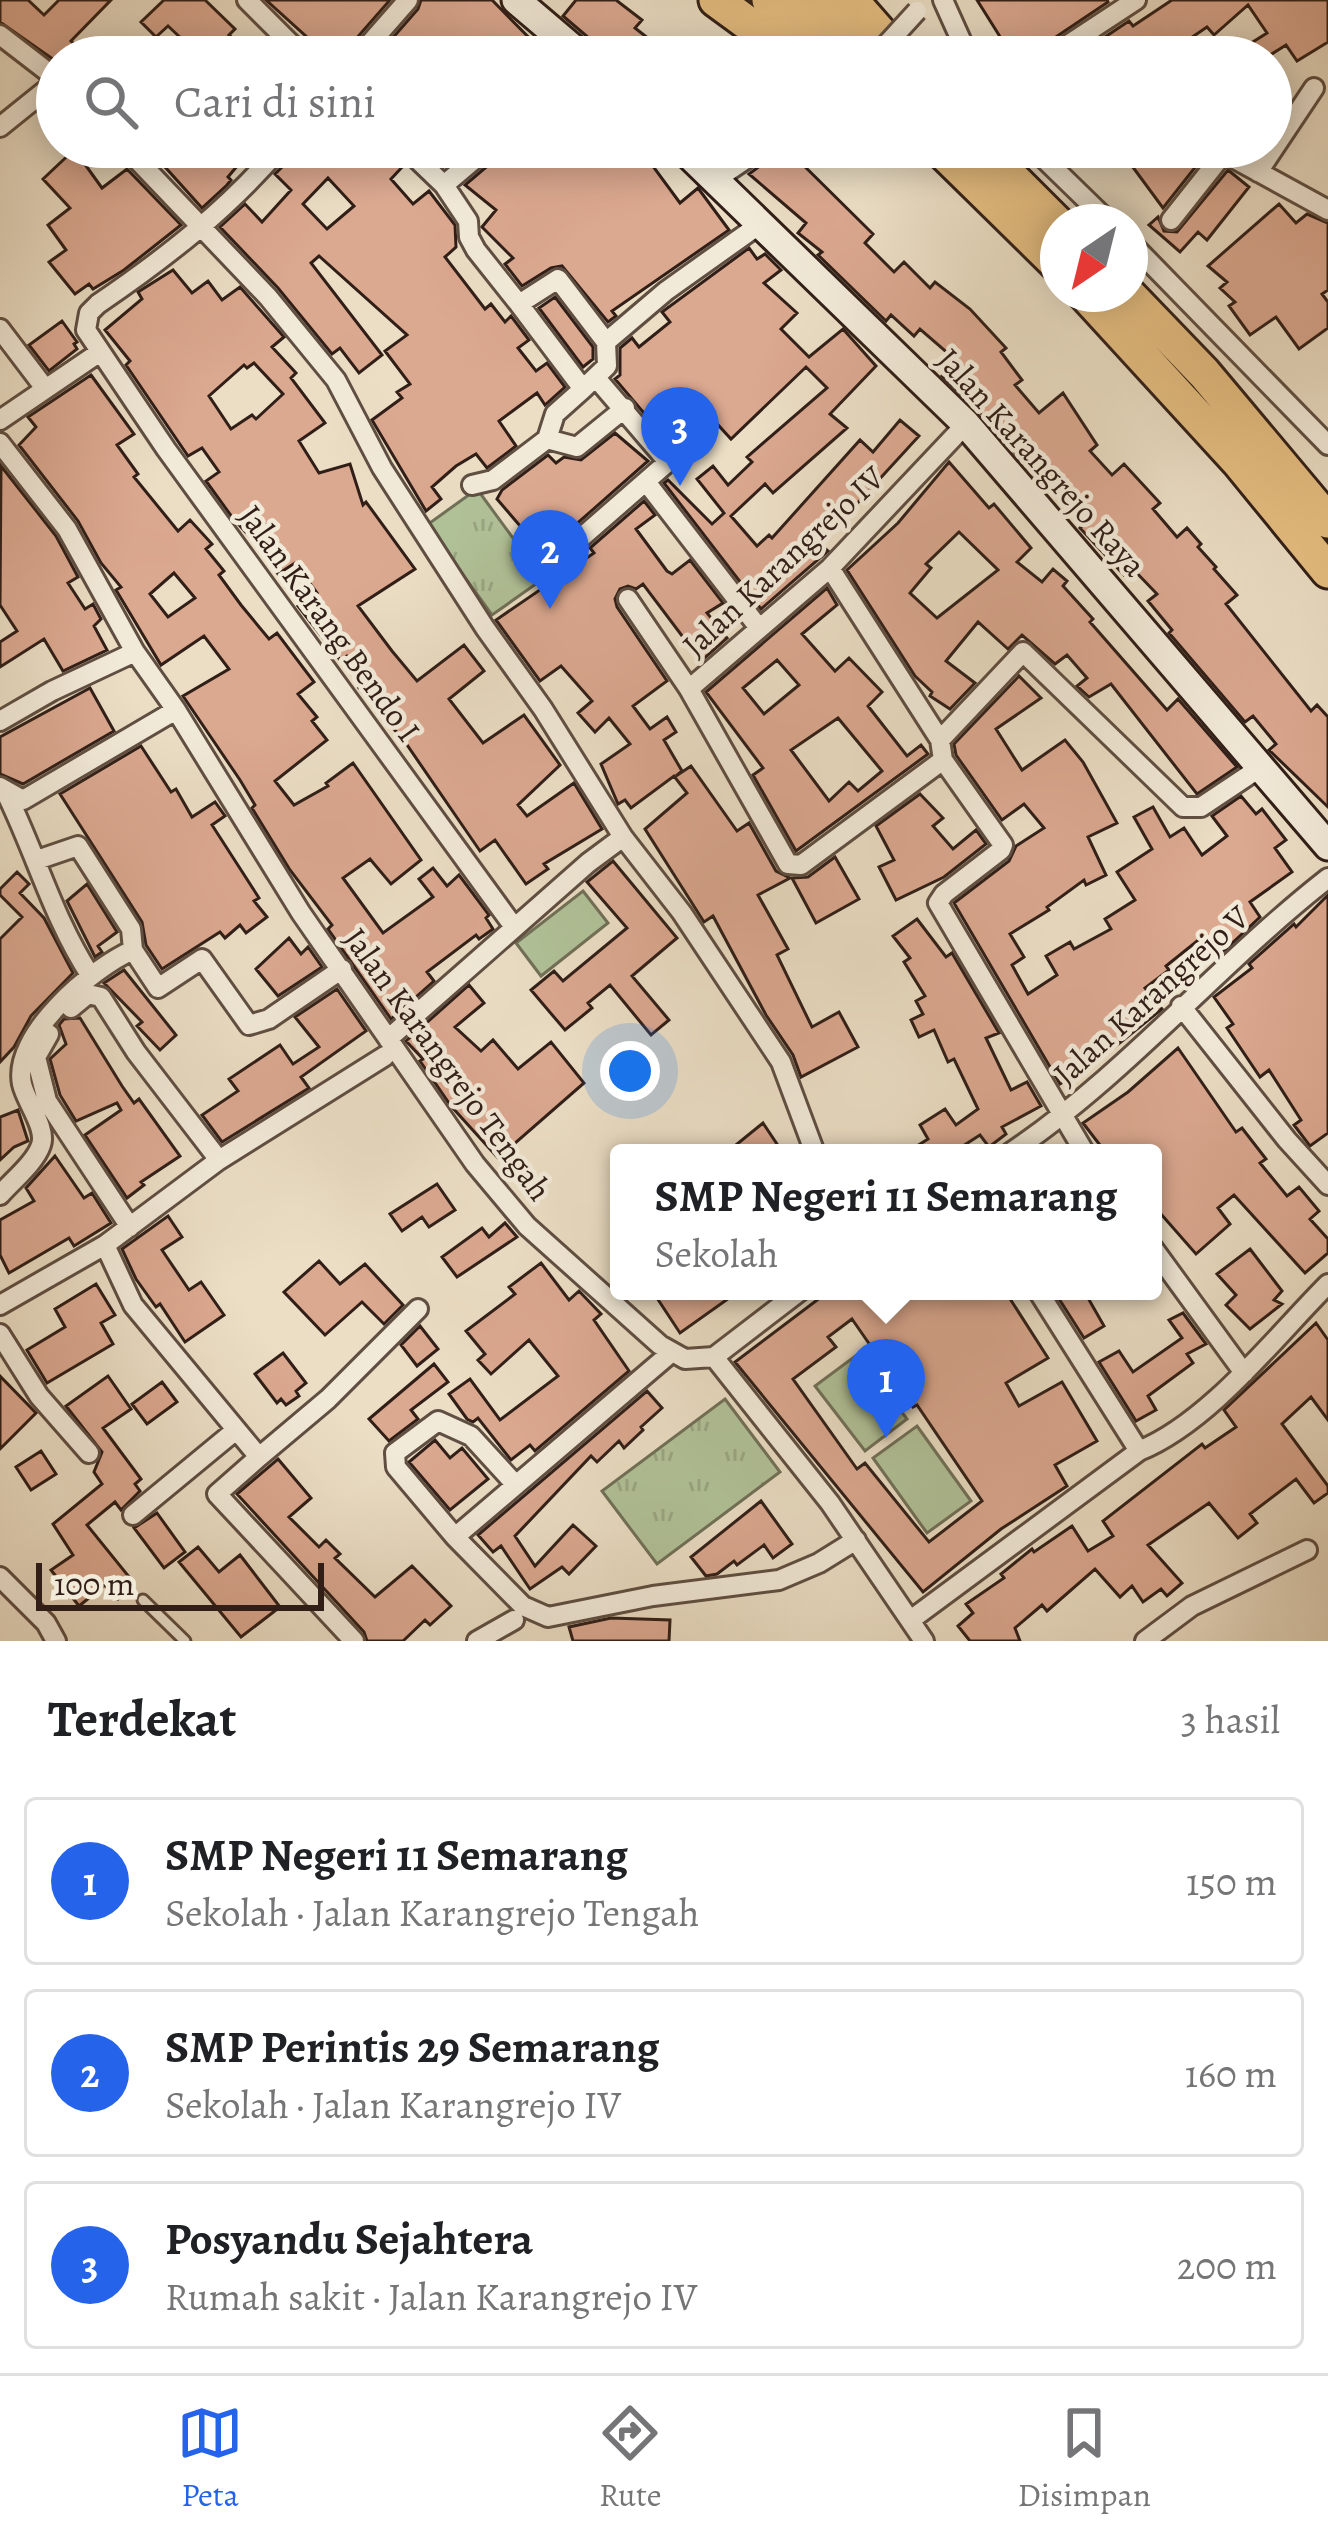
<!DOCTYPE html>
<html lang="id">
<meta charset="utf-8">
<style>
:root{--surface:#fff;--page:#f2f2f2;--text:#202124;--muted:#757577;--line:#e0e0e0;--accent:#2563eb}
body{margin:0;font-family:Alegreya,serif;background:var(--page);color:var(--text)}
.compass{position:absolute;left:1040px;top:204px;width:108px;height:108px;border-radius:50%;background:var(--surface);box-shadow:0 6px 30px #0003;rotate:215deg}
.scale{position:absolute;left:36px;bottom:30px;width:288px;box-sizing:border-box;padding-left:12px;border:6px solid #301e17;border-top:0;font-size:33px;line-height:42px;white-space:nowrap;color:#301e17;-webkit-text-stroke:9px #f2ead9;paint-order:stroke}
.you{position:absolute;left:630px;top:1071px;width:42px;height:42px;margin:-30px;border:9px solid #fff;border-radius:50%;background:#1a73e8;box-shadow:0 0 0 18px #1a73e833}
.badge{display:grid;place-items:center;width:78px;height:78px;border-radius:50%;background:var(--accent);color:#fff;font-size:39px;font-weight:700}
.pin{position:absolute;translate:-50% -99px;filter:drop-shadow(0 3px 6px #0008)}
.pin::after{content:'';position:absolute;top:63px;width:42px;height:36px;background:inherit;clip-path:polygon(0 0,100% 0,50% 100%)}
.popup{position:absolute;left:610px;top:1144px;width:552px;height:156px;box-sizing:border-box;display:grid;place-content:center;border-radius:12px;background:var(--surface);filter:drop-shadow(0 3px 9px #0005);font-size:39px;white-space:nowrap;color:var(--muted)}
.popup b{font-size:45px;color:var(--text)}
.popup::after{content:'';position:absolute;left:50%;top:100%;margin-left:-24px;border:24px solid transparent;border-top-color:var(--surface)}
.list{margin:0;padding:0;list-style:none}
h2{display:flex;justify-content:space-between;align-items:center;height:156px;margin:0;padding:0 48px;font-size:51px}
h2 small{font-size:39px;font-weight:400;color:var(--muted)}
.list li{display:grid;grid-template-columns:78px 1fr auto;gap:36px;align-items:center;box-sizing:border-box;height:168px;margin:0 24px 24px;padding:0 24px;border:3px solid var(--line);border-radius:12px}
.list b{display:block;font-size:45px;white-space:nowrap}
.list p{margin:0;font-size:39px;white-space:nowrap;color:var(--muted)}
.list em{font-size:39px;font-style:normal;color:var(--muted)}
.icon{flex:none;width:66px;height:66px;fill:none;stroke:currentColor;stroke-width:2;stroke-linecap:round;stroke-linejoin:round}
.map{position:relative;flex:none;width:1328px;height:1641px;overflow:hidden}
.search{position:absolute;background:var(--surface);box-shadow:0 6px 30px #0003;left:36px;right:36px;top:36px;height:132px;display:flex;align-items:center;gap:30px;box-sizing:border-box;padding:0 42px;border-radius:66px;color:var(--muted);font-size:45px}
.sheet{height:732px;background:var(--surface)}
nav{display:flex;justify-content:space-around;align-items:center;box-sizing:border-box;height:168px;border-top:3px solid var(--line);background:var(--surface);font-size:33px;color:var(--muted)}
nav a{display:grid;justify-items:center;gap:6px}
nav .on{color:var(--accent)}
.map>svg:first-child{display:block}
.grass{fill:url(#grass-tufts);stroke:#707058;stroke-width:3}
.pitch{fill:#b1c299;stroke:#707058;stroke-width:3}
.building{fill:#dba890;stroke:#301e17;stroke-width:3;fill-rule:evenodd}
.lines{fill:none;stroke-linecap:round;stroke-linejoin:round}
.lane-casing{stroke:#5f4e42;stroke-width:15}
.street-casing{stroke:#5f4e42;stroke-width:24}
.secondary-casing{stroke:#301e17;stroke-width:33}
.highway-casing{stroke:#301e17;stroke-width:39}
.lane{stroke:#f2ead9;stroke-width:9}
.street{stroke:#f2ead9;stroke-width:18}
.secondary{stroke:#f2ead9;stroke-width:27}
.highway{stroke:#e6bf82;stroke-width:33}
.street-bridge-casing{stroke:#5f4e42;stroke-width:24;stroke-linecap:butt}
.street-bridge{stroke:#f2ead9;stroke-width:18}
.labels{text-anchor:middle;dominant-baseline:central;stroke-width:9;stroke-linejoin:round;paint-order:stroke}
.street-label{font-size:33px;fill:#301e17;stroke:#f2ead9}
</style>
<div class="map">
<svg width="1328" height="1641" viewBox="0 0 1328 1641">
<defs>
<pattern id="grass-tufts" width="24" height="20" patternUnits="userSpaceOnUse" patternTransform="scale(3)"><rect width="24" height="20" fill="#b1c299"/><path d="M3 7l-1-3M5 7V3M7 7l1-3M15 17l-1-3M17 17v-4M19 17l1-3" fill="none" stroke="#99a683"/></pattern>
</defs>
<rect width="100%" height="100%" fill="#ebdec5"/>
<filter id="stains"><feTurbulence type="fractalNoise" baseFrequency=".00167" numOctaves="4"/><feColorMatrix values="0 0 0 0 .2 0 0 0 0 .09 0 0 0 0 .02 0 0 0 .5 -.17"/></filter>
<radialGradient id="worn" r=".72"><stop offset=".6" stop-color="#630" stop-opacity="0"/><stop offset="1" stop-color="#630" stop-opacity=".3"/></radialGradient>
<path class="grass" d="M477,489L543,579L492,615L427,525Z
M725,1399L780,1472L657,1564L602,1491Z"/>
<path class="pitch" d="M583,891L608,923L541,976L516,943Z
M858,1354L907,1419L865,1451L815,1386Z
M917,1426L971,1501L927,1533L873,1458Z"/>
<path class="building" d="M0,0H28L44,15L59,0H111L71,41L74,44L64,57H57V62L0,22Z
M164,0H205L235,29L229,35L254,57H201L168,26L156,37L141,22Z
M266,0H390L348,48L345,57H329Z
M421,0H492L548,57H376L418,9Z
M576,0H616L642,20L635,28L672,57H611L563,16Z
M977,0H1107L1108,2L1053,39L1033,57H1005L998,47L1004,43Z
M1172,0H1328V42L1297,61L1286,45L1267,57H1229L1267,33L1248,5L1214,35L1207,27L1163,57H1106L1096,43L1129,21L1133,26Z
M77,147L89,159L84,163L102,188L127,169L181,225L124,270L93,289L89,284L75,294L49,262L66,250L48,225L70,208L43,179Z
M147,147H253L228,177L231,180L227,185L202,208Z
M294,147H391L405,164L391,179L413,204L429,191L455,225L456,247L445,257L485,309L491,304L505,322L511,316L529,340L518,348L536,371L547,363L565,387L545,405L537,393L499,421L516,446L487,468L476,454L456,466L432,487L441,499L426,511L372,420L402,398L397,392L410,384L385,351L407,335L319,256L311,263L382,355L359,373L340,348L332,354L278,288L220,227L245,204L262,222L291,190L275,174L291,158ZM328,178L354,206L327,229L303,204Z
M502,147H624L639,164L647,158L680,203L698,188L729,230L612,311L616,316L608,322L562,266L551,268L522,286L505,264L513,258L482,227L496,210L465,185L498,157Z
M777,147L782,153L787,149L873,234L865,243L894,272L904,262L930,288L935,282L970,309L1006,348L1001,352L1022,380L1015,385L1039,413L1063,393L1097,445L1090,451L1112,475L1124,464L1160,503L1153,509L1177,537L1187,528L1201,544L1198,547L1216,567L1214,569L1237,595L1226,604L1311,711L1317,705L1328,717V807L1269,750L1276,744L1253,716L1245,722L1169,633L1172,630L1148,601L1157,594L1132,568L1124,575L1080,528L1094,513L1060,477L1046,489L980,412L942,376L957,361L920,329L914,336L891,315L886,321L818,255L822,252L798,233L806,223L749,174L772,157Z
M1118,147H1168L1176,157L1180,152L1197,165L1163,208Z
M1228,170L1249,187L1207,240L1198,232L1180,252L1149,225L1158,217L1164,231L1177,232Z
M1279,204L1296,223L1307,214L1328,223V290L1322,294L1328,302V328L1299,349L1276,317L1250,335L1229,306L1235,302L1220,288L1227,282L1208,266Z
M749,248L757,259L765,254L781,270L764,283L797,313L781,329L809,357L843,329L876,366L830,414L847,428L773,493L765,484L731,516L757,546L769,535L772,538L860,440L873,452L900,420L919,436L820,544L828,551L761,609L664,483L668,480L712,524L724,513L697,479L713,466L728,485L752,462L747,457L827,388L806,367L731,439L698,403L660,432L615,379L620,375V348L632,338L639,347L670,322L662,312Z
M173,270L192,293L208,281L222,300L240,287L284,337L272,347L296,373L291,378L325,423L299,441L319,473L350,464L363,505L366,502L415,569L358,606L392,651L417,681L464,645L484,671L449,699L483,743L524,715L560,765L518,805L527,816L574,783L602,829L544,864L548,869L526,884L495,840L480,851L405,742L359,688L368,681L347,656L341,661L298,606L317,593L295,563L278,574L270,562L284,552L264,523L249,536L232,517L206,481L219,472L202,448L188,456L126,365L130,361L105,330L142,299L138,292ZM254,363L283,394L256,419L252,415L231,429L209,396L244,365L247,368Z
M555,297L593,347V359L583,367L539,308Z
M62,321L77,342L74,344L77,349L49,371L29,345Z
M91,375L134,434L117,445L138,474L134,477L178,531L190,520L212,544L206,549L224,571L219,575L241,605L269,639L277,633L314,682L298,694L317,717L312,721L327,740L275,781L294,805L328,786L326,783L353,763L421,860L391,884L370,859L343,878L383,933L433,897L419,879L433,868L447,886L459,875L489,915L486,918L493,929L479,939L476,935L427,972L434,981L391,1019L328,929L332,925L290,870L252,808L255,805L240,780L183,696L229,669L204,636L161,665L116,590L121,587L101,563L78,521L19,445L36,427L28,417ZM174,573L195,598L168,617L150,594Z
M615,433L648,461L572,528L568,522L534,553L522,539L527,534L497,499L502,490L548,455L556,463L564,457L581,460Z
M949,462L989,508L994,504L1031,548L1017,562L1042,582L1053,569L1067,581L1063,586L1093,619L1090,622L1167,710L1178,699L1237,767L1197,794L1111,684L1089,697L1077,686L1087,678L1067,655L1055,664L1022,635L1008,649L978,622L946,661L975,683L950,709L930,696L932,692L915,676L847,570L898,523ZM959,532L998,570L937,618L910,593L931,568L926,564Z
M1,466L56,536L78,577L68,583L85,609L93,604L101,619L94,626L107,650L63,671L44,639L0,667V642L17,631L0,605Z
M644,501L655,515L636,529L667,571L672,574L690,560L723,603L707,613L727,638L701,661L643,584L636,589L628,586L620,589L615,599L617,607L667,681L633,706L650,729L667,717L676,732L664,740L682,771L676,776L691,766L737,831L749,823L776,871L790,878L758,895L788,949L777,955L812,1027L839,1012L858,1047L801,1077L793,1055L766,1015L713,916L704,922L645,829L687,793L674,776L631,808L625,800L618,804L601,764L630,744L609,718L595,732L578,713L592,701L561,666L540,681L496,620L594,553L590,548Z
M827,588L837,605L802,634L835,671L849,658L882,692L868,706L907,756L921,745L928,754L796,851L753,775L763,768L706,692ZM777,660L799,685L764,714L743,688ZM838,718L882,771L858,791L849,782L829,801L791,750Z
M1019,676L1041,698L996,729L1022,770L1065,740L1083,762L1117,823L1088,837L1106,875L1086,885L1084,880L1047,907L1049,910L1010,934L1024,957L1012,965L1028,994L1057,975L1046,956L1070,942L1074,949L1111,929L1105,919L1135,900L1117,872L1152,849L1134,817L1153,807L1170,837L1184,828L1202,855L1227,836L1212,816L1241,796L1256,814L1262,809L1286,840L1275,848L1292,872L1250,902L1260,917L1226,949L1214,957L1201,938L1166,966L1169,970L1145,988L1162,1009L1071,1082L1068,1079L1060,1084L954,903L1009,861L1016,846L1044,828L1024,804L1002,820L956,755L954,744Z
M90,688L114,731L23,784L0,774V737Z
M141,746L171,792L176,789L192,817L215,802L225,816L212,825L259,898L254,901L267,917L246,933L240,925L225,938L220,932L162,969L146,945L142,922L60,794Z
M920,794L943,818L933,826L953,849L976,830L986,844L944,877L896,900L879,867L894,860L876,826Z
M835,857L859,899L816,923L792,878L808,877Z
M613,861L677,938L632,976L669,1020L651,1035L610,985L588,1003L592,1008L565,1030L531,990L554,971L563,981L627,928L587,882Z
M17,872L29,884L20,893L44,918L73,973L31,1016L14,1047L0,1062V939L22,917L0,895V889Z
M87,884L117,932L98,946L102,952L95,957L67,901Z
M1328,895V1133L1310,1146L1294,1125L1301,1120L1269,1070L1260,1077L1227,1028L1233,1024L1214,997L1252,968L1249,964L1294,924L1296,927Z
M917,919L946,957L952,953L999,1033L986,1038L1011,1090L1027,1082L1041,1106L1002,1127L1006,1134L989,1147L980,1135L952,1153H906L928,1139L920,1125L945,1109L956,1125L978,1109L954,1059L948,1062L934,1030L919,1037L911,1020L923,1014L916,1001L925,996L904,962L910,958L893,936Z
M289,938L301,954L308,947L322,967L278,996L256,969Z
M124,970L176,1035L160,1050L137,1026L142,1022L104,983Z
M469,985L484,1003L455,1027L481,1051L493,1040L518,1069L551,1042L584,1083L498,1158L451,1106L420,1061L423,1059L406,1041Z
M337,989L366,1031L301,1077L309,1088L222,1142L202,1115L238,1091L229,1079L280,1045L293,1064L319,1047L295,1017Z
M80,1018L122,1086L134,1103L139,1099L180,1156L141,1182L144,1185L127,1198L85,1135L121,1110L117,1103L76,1121L60,1095L50,1059L66,1044L59,1025L64,1019Z
M1178,1048L1236,1132L1242,1128L1266,1159L1260,1163L1287,1196L1299,1187L1319,1211L1310,1219L1328,1239V1253L1305,1273L1234,1195L1218,1208L1230,1224L1196,1254L1153,1205V1153H1106L1083,1123L1128,1092Z
M18,1110L28,1141L14,1147L0,1160V1117Z
M763,1123L783,1153H726Z
M55,1156L84,1198L92,1193L111,1223L74,1246L69,1238L9,1273L0,1255V1220L34,1201L26,1188Z
M437,1184L455,1210L429,1227L422,1217L402,1231L390,1214Z
M168,1216L182,1237L162,1250L189,1290L201,1282L224,1315L185,1342L160,1304L156,1307L136,1279L122,1249Z
M505,1223L517,1237L457,1277L442,1257L482,1228L489,1237Z
M1250,1249L1282,1291L1274,1300L1282,1304L1250,1329L1226,1305L1236,1295L1217,1274Z
M319,1261L340,1284L365,1264L403,1305L384,1324L362,1302L325,1335L284,1292Z
M541,1263L569,1300L579,1291L601,1314L594,1320L629,1371L535,1451L530,1445L511,1460L478,1418L473,1422L467,1419L449,1394L470,1379L500,1420L558,1376L529,1340L491,1374L478,1360L485,1354L466,1331L515,1294L509,1287Z
M96,1284L115,1315L101,1323L113,1344L47,1383L27,1350L65,1327L55,1309Z
M668,1291H739L680,1333L657,1298Z
M829,1291H1005L1048,1358L1006,1383L1019,1406L1062,1382L1097,1441L1055,1465L1067,1486L1001,1529L923,1592L735,1362ZM852,1319L913,1407L917,1405L982,1501L929,1542L865,1463L857,1469L793,1379L836,1347L828,1337Z
M1054,1291H1084L1104,1326L1084,1338Z
M1183,1313L1206,1344L1187,1354L1193,1363L1148,1396L1156,1410L1136,1421L1099,1362L1119,1351L1133,1372L1182,1338L1169,1320Z
M1316,1323L1328,1340V1420L1311,1397L1282,1424L1328,1486V1493L1314,1503L1296,1479L1250,1514L1257,1523L1238,1538L1209,1503L1148,1545L1182,1583L1167,1596L1161,1589L1143,1602L1132,1586L1120,1597L1095,1569L1047,1611L1042,1605L1015,1628L1020,1641H970L958,1626L973,1613L966,1604L1004,1578L1001,1574L1032,1549L1034,1552L1072,1526L1088,1551L1113,1536L1103,1521L1202,1444L1205,1448L1236,1427L1224,1410Z
M420,1326L438,1349L417,1366L401,1345Z
M283,1353L306,1383L296,1391L299,1396L286,1405L281,1399L277,1403L255,1374Z
M434,1364L448,1382L411,1410L418,1419L389,1441L369,1419Z
M0,1376L36,1413L0,1449Z
M108,1376L131,1409L103,1428L141,1479L135,1484L140,1491L121,1510L115,1502L87,1525L130,1578L125,1581L131,1589L118,1599L105,1585L79,1606L51,1570L73,1555L53,1524L102,1484L94,1472L102,1452L66,1406Z
M162,1382L177,1402L147,1424L132,1404Z
M647,1391L662,1408L641,1427L643,1430L624,1448L619,1441L597,1462L591,1456L515,1536L535,1566L573,1525L596,1546L569,1574L562,1567L530,1589L501,1546L493,1552L478,1535Z
M435,1440L450,1458L462,1448L488,1479L450,1510L409,1462Z
M41,1451L56,1474L31,1490L16,1467Z
M278,1459L311,1498L289,1517L319,1547L326,1540L340,1554L335,1558L375,1597L412,1566L451,1606L430,1625L425,1620L403,1641H367L364,1632L237,1494Z
M761,1501L792,1544L773,1558L764,1545L737,1565L734,1561L717,1574L706,1576L691,1557Z
M157,1513L185,1552L164,1568L134,1528Z
M198,1547L219,1572L240,1555L280,1607L241,1637L179,1562Z
M611,1618L670,1620L669,1641H573L569,1627Z"/>
<g class="lines">
<defs>
<path id="lane" d="M143,1600L185,1641"/>
<path id="street" d="M247,0L304,57
M943,0L965,49
M0,35L57,79
M1060,50L1136,0
M358,57L408,0
M0,127L57,81
M125,147L268,297L336,380L382,468L485,628L543,709L623,837L682,913L781,1062L815,1153
M281,147C227,210 167,257 98,304L89,313L86,330L166,449L514,927
M425,147L418,160L444,185L468,221L469,237L476,250L519,304L558,279L606,342L607,366L583,389
M1032,147L1109,222
M1213,147L1328,210
M1258,172L1314,88
M715,180L764,147
M444,185L489,147
M1171,220L1224,153
M1130,242L1328,445
M0,329L44,387
M606,342L666,291L760,224
M0,420L100,352
M547,439L577,447L625,408
M0,443L67,529L135,652L176,710L301,913L475,1164L527,1226L660,1345L685,1359L714,1357L830,1503L924,1641
M647,483L759,628
M472,485L493,480L547,439L555,414L583,389L519,304
M582,537L668,462L597,379
M830,568L940,740L943,760L1003,845L1001,850L944,894L938,903L1085,1153
M628,599L689,689L788,864L801,865L943,760
M689,689L830,568L966,424
M0,721L52,691L135,652
M940,740L1023,652L1183,807H1201L1261,767
M0,787L23,800L176,710
M6,793C36,854 53,918 90,975
M37,860L78,846L131,929L133,950
M1181,1006L1287,1140L1328,1185
M71,1008L88,994L101,997L136,1052L219,1160
M49,1034L36,1057L47,1101L130,1227
M388,1039L588,863L623,837
M1010,1153C1127,1074 1218,964 1328,878
M0,1195C12,1181 35,1163 41,1145C47,1128 26,1102 22,1084C12,1035 92,968 133,950L158,988L202,959L249,1025L269,1019L342,969
M105,1245L133,1305L259,1457L217,1494L354,1641
M1153,1248L1244,1373
M1038,1291L1139,1451
M0,1305L105,1245L219,1160L385,1056
M0,1334L39,1396L89,1453
M672,1352L455,1537L523,1606L548,1617L653,1596L779,1580L819,1563L856,1540
M714,1357L800,1291
M259,1457L328,1399L418,1309
M133,1515L236,1430
M455,1537L396,1467L395,1453L438,1421L471,1436L514,1483
M0,1577L46,1623L56,1641
M912,1619L1139,1451C1210,1422 1274,1338 1328,1284
M477,1641L514,1620
M1145,1641L1192,1606L1307,1550"/>
<path id="secondary" d="M516,0L583,57
M681,147L966,424L1328,846"/>
<path id="highway" d="M716,0L794,57
M769,0L837,57
M809,0L876,57
M851,0L901,57
M938,147L1058,265
M981,147L1058,224
M1085,294L1238,461L1328,571
M1128,294L1204,373L1328,521"/>
</defs>
<use href="#lane" class="lane-casing"/>
<use href="#street" class="street-casing"/>
<use href="#secondary" class="secondary-casing"/>
<use href="#highway" class="highway-casing"/>
<use href="#lane" class="lane"/>
<use href="#street" class="street"/>
<use href="#secondary" class="secondary"/>
<use href="#highway" class="highway"/>
<defs>
<path id="street-bridge" d="M875,57L917,11"/>
</defs>
<use href="#street-bridge" class="street-bridge-casing"/>
<use href="#street-bridge" class="street-bridge"/>
</g>
<g class="labels">
<g class="street-label">
<text transform="translate(1042 462) rotate(48)">Jalan Karangrejo Raya</text>
<text transform="translate(783 561) rotate(-43)">Jalan Karangrejo IV</text>
<text transform="translate(330 623) rotate(54)">Jalan Karang Bendo I</text>
<text transform="translate(1151 995) rotate(-42)">Jalan Karangrejo V</text>
<text transform="translate(448 1064) rotate(54)">Jalan Karangrejo Tengah</text>
</g>
</g>
<rect width="100%" height="100%" filter="url(#stains)"/>
<rect width="100%" height="100%" fill="url(#worn)"/>
</svg>
<svg class="compass" viewBox="-18 -18 36 36"><path d="M0-13l5 13h-10z" fill="#e53935"/><path d="M0 13l5-13h-10z" fill="#757577"/></svg>
<div class="scale">100 m</div>
<div class="you"></div>
<div class="pin badge" style="left:886px;top:1438px">1</div>
<div class="popup"><b>SMP Negeri 11 Semarang</b>Sekolah</div>
<div class="pin badge" style="left:550px;top:609px">2</div>
<div class="pin badge" style="left:680px;top:486px">3</div>
<div class="search"><svg class="icon" aria-label="search" viewBox="0 0 24 24"><circle cx="10" cy="10" r="6"/><path d="M15 15l6 6"/></svg>Cari di sini</div>
</div>
<section class="sheet">
<h2>Terdekat<small>3 hasil</small></h2>
<ul class="list">
<li><span class="badge">1</span><div><b>SMP Negeri 11 Semarang</b><p>Sekolah · Jalan Karangrejo Tengah</p></div><em>150 m</em></li>
<li><span class="badge">2</span><div><b>SMP Perintis 29 Semarang</b><p>Sekolah · Jalan Karangrejo IV</p></div><em>160 m</em></li>
<li><span class="badge">3</span><div><b>Posyandu Sejahtera</b><p>Rumah sakit · Jalan Karangrejo IV</p></div><em>200 m</em></li>
</ul>
</section>
<nav>
<a class="on"><svg class="icon" aria-label="map" viewBox="0 0 24 24"><path d="M3 6l6-2 6 2 6-2v14l-6 2-6-2-6 2zM9 4v14M15 6v14"/></svg>Peta</a>
<a><svg class="icon" aria-label="directions" viewBox="0 0 24 24"><path d="M12 3l9 9-9 9-9-9zM9 14v-3h6M13 9l2 2-2 2"/></svg>Rute</a>
<a><svg class="icon" aria-label="saved" viewBox="0 0 24 24"><path d="M7 4h10v16l-5-4-5 4z"/></svg>Disimpan</a>
</nav>
